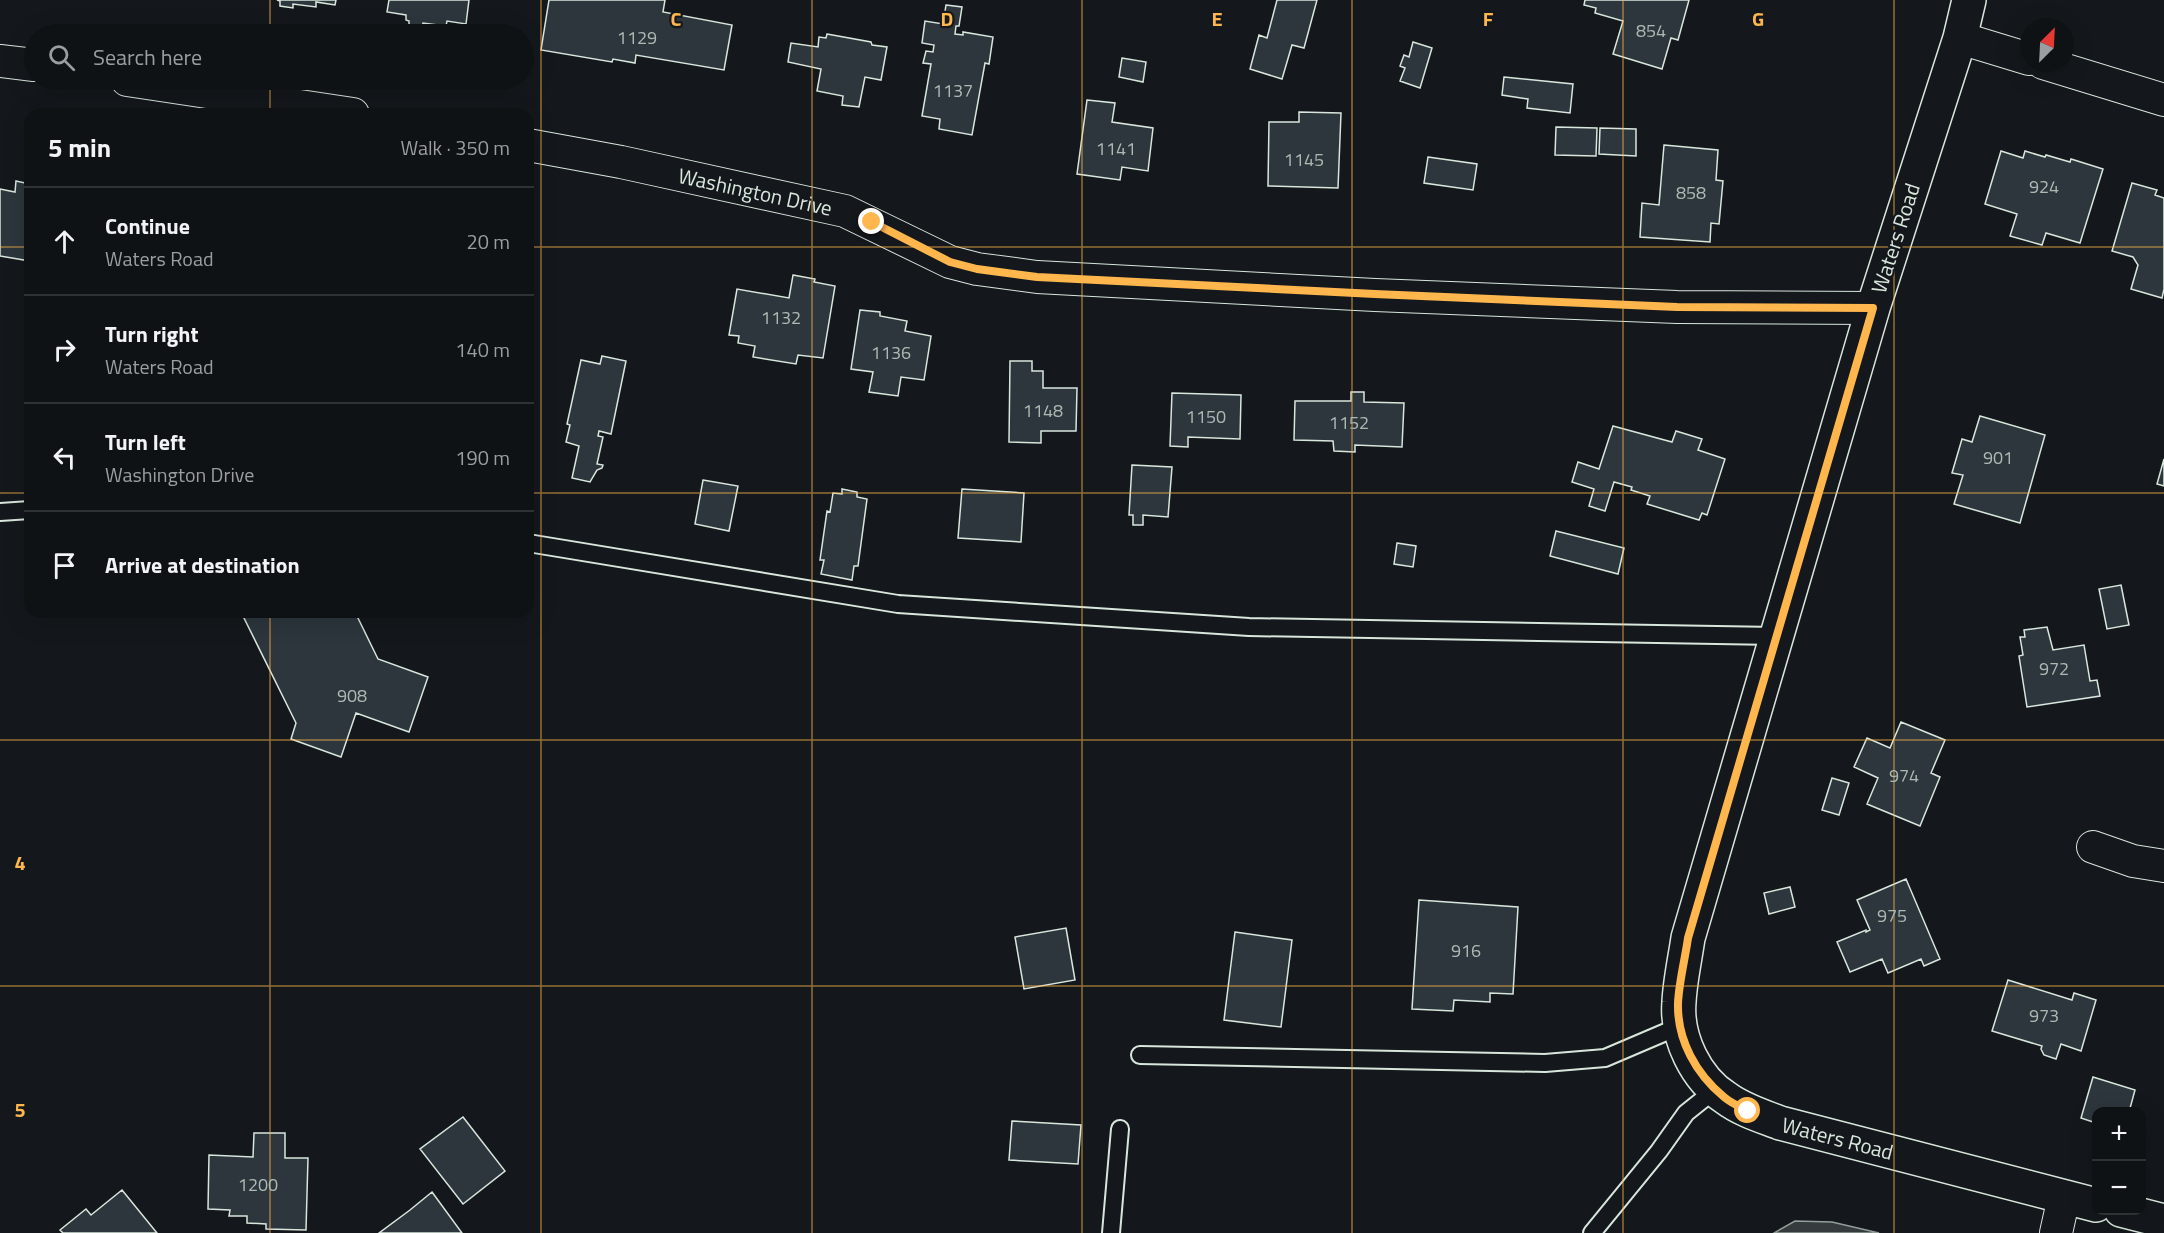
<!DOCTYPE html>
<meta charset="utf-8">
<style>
:root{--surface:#0f1215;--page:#181b1e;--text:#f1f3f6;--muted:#9b9ea0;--line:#2f3234}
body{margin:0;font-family:"Titillium Web",sans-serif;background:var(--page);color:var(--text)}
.controls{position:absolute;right:18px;bottom:18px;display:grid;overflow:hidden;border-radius:12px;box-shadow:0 6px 24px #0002}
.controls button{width:54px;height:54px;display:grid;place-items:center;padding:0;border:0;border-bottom:2px solid var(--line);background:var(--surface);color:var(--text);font:30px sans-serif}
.compass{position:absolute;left:2020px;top:18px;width:54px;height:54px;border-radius:50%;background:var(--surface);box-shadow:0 6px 24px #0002;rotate:24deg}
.stop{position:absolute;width:18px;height:18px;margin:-14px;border:4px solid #ffb74d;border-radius:50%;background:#fff}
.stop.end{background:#ffb74d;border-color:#fff;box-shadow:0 2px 6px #0008}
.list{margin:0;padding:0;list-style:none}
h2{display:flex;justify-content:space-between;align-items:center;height:78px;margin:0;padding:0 24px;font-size:26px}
h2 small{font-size:20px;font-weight:400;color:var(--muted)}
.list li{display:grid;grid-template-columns:39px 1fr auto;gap:18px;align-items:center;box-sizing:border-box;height:108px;padding:0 24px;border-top:2px solid var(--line)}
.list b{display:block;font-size:22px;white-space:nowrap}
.list p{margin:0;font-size:20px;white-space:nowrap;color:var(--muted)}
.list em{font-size:20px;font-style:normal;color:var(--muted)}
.icon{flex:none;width:33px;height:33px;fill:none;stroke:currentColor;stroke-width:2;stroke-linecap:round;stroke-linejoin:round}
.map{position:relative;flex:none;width:2164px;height:1233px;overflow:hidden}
.search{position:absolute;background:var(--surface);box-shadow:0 6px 24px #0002;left:24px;top:24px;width:510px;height:66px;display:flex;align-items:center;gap:15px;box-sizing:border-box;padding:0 21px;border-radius:33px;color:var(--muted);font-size:22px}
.panel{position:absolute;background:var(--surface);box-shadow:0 6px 24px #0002;left:24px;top:108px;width:510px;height:510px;border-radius:18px}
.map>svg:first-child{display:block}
.water{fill:#363b3e;stroke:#939e99;stroke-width:1.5}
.building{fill:#2c363c;stroke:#d8e6dc;stroke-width:1.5}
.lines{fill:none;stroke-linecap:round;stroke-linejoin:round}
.lane-casing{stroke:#d8e6dc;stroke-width:20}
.street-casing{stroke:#d8e6dc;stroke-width:34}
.secondary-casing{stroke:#d8e6dc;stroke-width:36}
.lane{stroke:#14181c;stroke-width:16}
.street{stroke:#14181c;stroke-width:32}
.secondary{stroke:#14181c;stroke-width:33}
.route{stroke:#ffb74d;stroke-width:8}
.grid{fill:none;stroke:#ffb74d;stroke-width:1.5;stroke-opacity:0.55}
.labels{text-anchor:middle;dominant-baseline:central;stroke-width:4.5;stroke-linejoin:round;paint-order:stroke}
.number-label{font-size:18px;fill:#adbab4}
.street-label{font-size:21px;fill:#d8e6dc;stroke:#14181c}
.grid-label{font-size:20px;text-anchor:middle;font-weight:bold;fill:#ffb74d;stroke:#14181c;stroke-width:4.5;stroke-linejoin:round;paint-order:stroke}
</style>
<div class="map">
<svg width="2164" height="1233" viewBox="0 0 2164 1233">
<rect width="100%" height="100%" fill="#14181c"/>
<path class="water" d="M1795,1221L1832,1222L1879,1233H1774Z"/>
<path class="building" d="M277,0H336L335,5L316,2V7L293,4V8L280,6V1Z
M389,0H469L466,24L447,21L446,26L423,23L422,27L409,25V21L406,20V15L387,12Z
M549,0H665L663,12L732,25L724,70L636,55L635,63L613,59L612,62L541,50Z
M1277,0H1317L1304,48L1292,45L1282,79L1250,69L1259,35L1267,38Z
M1585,0H1689L1678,40L1671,38L1662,69L1613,54L1623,21L1595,13L1596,8L1584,5Z
M946,5L962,7L959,26H956L955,34L963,35V32L993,37L989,64L985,63L972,135L939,129L940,119L922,116L931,64L923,63L926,51L933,52L934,45L922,43L925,21L943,24Z
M827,34L871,42L872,45L887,47L881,80L865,77L859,107L842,105L843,96L817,91L821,69L788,62L791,43L818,47L819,37L826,38Z
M1413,42L1432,48L1420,88L1400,81L1405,68L1400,66L1404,55L1409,57Z
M1122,58L1146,62L1143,82L1119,77Z
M1504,77L1573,84L1570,113L1527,108L1528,99L1502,95Z
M1087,100L1115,103L1112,122L1153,128L1148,171L1122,167L1120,180L1077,174Z
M1299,112L1341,113L1338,188L1268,186L1269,122H1299Z
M1556,127L1597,128L1596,156L1555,155Z
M1600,128L1636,129V156L1599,154Z
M1664,145L1718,150L1716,180L1723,181L1719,224L1711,223L1710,242L1640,237L1642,203L1659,205Z
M2001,151L2023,158L2025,151L2045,157L2046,155L2070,162L2071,159L2103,169L2080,243L2046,233L2042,245L2010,236L2017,214L1985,204Z
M1428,157L1477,164L1473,190L1424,183Z
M16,181L30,184V261L0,256V189L15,192Z
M2132,183L2157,190L2155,195L2164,198V289L2162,298L2131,289L2138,265L2133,257L2112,251Z
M793,275L815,279L814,282L835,286L823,358L798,355L796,364L753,357L755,346L738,343L739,336L729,335L737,289L789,298Z
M860,310L880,312V316L907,321L905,331L931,336L924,380L901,377L898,396L869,392L873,372L851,369Z
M602,356L626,361L611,434L599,431L598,436L603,437L597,464L603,465L602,468L597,470L590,482L572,478L579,446L566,442L570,425L567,424L581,360L600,364Z
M1010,361H1032V371H1043V388H1077L1076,431H1041V443L1009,442Z
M1351,392H1364V402L1404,403L1402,447L1355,445V452L1334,451L1333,441L1294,440L1295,401H1351Z
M1172,393L1241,395L1240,439L1188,437V447L1170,446Z
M1980,416L2045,435L2020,523L1954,504L1963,475L1952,473L1962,439L1972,442Z
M1613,426L1672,442L1676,431L1702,439L1698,450L1725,459L1707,515L1702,513L1699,520L1647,504L1650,496L1631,490L1632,487L1614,482L1605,511L1589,506L1594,489L1572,482L1578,462L1599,469Z
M2164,459V486L2157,484Z
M1132,465L1172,467L1168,517L1143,515V525H1133V515H1129Z
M703,480L738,486L729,531L695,524Z
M842,489L857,492V497L867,499L858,566H854L852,580L821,574L824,560H820L827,511L830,512L833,493L842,494Z
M962,489L1024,493L1021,542L958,538Z
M1556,531L1624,548L1618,574L1550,556Z
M1397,543L1416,546L1413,567L1394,564Z
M2121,585L2129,625L2107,629L2099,589Z
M241,612H355L378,659L428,677L409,732L356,713L341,757L291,739L296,723Z
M2047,627L2053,650L2084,645L2090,681L2097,680L2100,696L2027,707L2019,656L2023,655L2020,637H2025L2024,630Z
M1901,722L1945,740L1931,773L1940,777L1920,826L1867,804L1878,778L1854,767L1867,738L1890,748Z
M1832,778L1849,783L1839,815L1822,810Z
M1906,879L1940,959L1924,966L1921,959L1888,973L1882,959L1850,972L1837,942L1866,930V932L1870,930L1857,900Z
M1790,887L1795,907L1769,914L1764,893Z
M1419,900L1518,907L1513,994L1490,993V1002L1454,1000L1453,1011L1412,1009Z
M1066,928L1075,980L1024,989L1015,937Z
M1235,932L1292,940L1281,1027L1224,1020Z
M2008,980L2072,1000L2074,993L2096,1000L2081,1051L2061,1044L2056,1059L2044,1055L2041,1049L2042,1046L1992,1031Z
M2093,1077L2135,1090L2129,1112H2096V1123L2081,1118Z
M463,1117L505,1171L463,1204L420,1149Z
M1012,1121L1081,1125L1078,1164L1009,1160Z
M254,1133H285V1158H308L306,1230L266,1229V1224L247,1223V1216H229L230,1210L208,1209L209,1155L253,1157Z
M122,1190L157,1233H63L60,1230L86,1209L91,1215Z
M432,1192L462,1233H379L410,1210Z"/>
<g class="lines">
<defs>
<path id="lane" d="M0,512L30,510
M528,543L898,604L1249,627L1776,636
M1140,1055L1545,1063L1605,1058L1680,1026
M1111,1233L1120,1129
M1592,1233L1659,1151L1686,1113L1716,1089"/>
<g id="street">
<path d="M1960,38L2029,59"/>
<path d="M0,61L34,65"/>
<path d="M2043,63L2164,100"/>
<path d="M127,80L353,114"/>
<path id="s1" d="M528,145L621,162L845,211L950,262L977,269L1037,277L1375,295L1677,307L1873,308"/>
<path d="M2093,847L2133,861L2164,866"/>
<path d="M2056,1233L2064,1197"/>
</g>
<g id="secondary">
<path id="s2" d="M1969,0L1960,38L1873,308L1688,938C1685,959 1680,981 1679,1002C1676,1038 1696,1079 1726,1098C1742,1110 1762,1116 1780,1123L2096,1205"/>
<path d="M2121,1210L2164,1221"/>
</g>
</defs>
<use href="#lane" class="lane-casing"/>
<use href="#street" class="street-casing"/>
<use href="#secondary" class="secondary-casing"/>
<use href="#lane" class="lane"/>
<use href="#street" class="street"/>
<use href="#secondary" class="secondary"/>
</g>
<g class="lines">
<path class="route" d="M872,222L950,262L977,269L1037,277L1375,294L1677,307L1873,308L1688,938C1685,959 1679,982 1678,1003C1677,1040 1696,1074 1724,1097C1731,1103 1740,1107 1748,1111"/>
</g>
<path class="grid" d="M270,0V34M541,0V1233M812,0V1233M1082,0V1233M1352,0V1233M1623,0V1233M1894,0V1233M270,80V114M0,247H30M528,247H2164M0,493H30M528,493H2164M270,612V1233M0,740H2164M0,986H2164"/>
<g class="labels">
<g class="number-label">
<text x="1651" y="30">854</text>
<text x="637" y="37">1129</text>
<text x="953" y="90">1137</text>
<text x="1116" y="148">1141</text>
<text x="1304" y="159">1145</text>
<text x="2044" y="186">924</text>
<text x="1691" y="192">858</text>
<text x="781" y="317">1132</text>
<text x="891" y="352">1136</text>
<text x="1043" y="410">1148</text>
<text x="1206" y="416">1150</text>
<text x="1349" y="422">1152</text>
<text x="1998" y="457">901</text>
<text x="2054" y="668">972</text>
<text x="352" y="695">908</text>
<text x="1904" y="775">974</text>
<text x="1892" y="915">975</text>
<text x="1466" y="950">916</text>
<text x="2044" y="1015">973</text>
<text x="258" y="1184">1200</text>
</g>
<g class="street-label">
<text stroke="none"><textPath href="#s1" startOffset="232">Washington Drive</textPath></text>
<text transform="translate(1895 238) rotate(-72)">Waters Road</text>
<text stroke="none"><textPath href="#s2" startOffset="1275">Waters Road</textPath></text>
</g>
</g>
<g class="grid-label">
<text x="676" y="26">C</text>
<text x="947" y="26">D</text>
<text x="1217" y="26">E</text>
<text x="1488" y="26">F</text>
<text x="1758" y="26">G</text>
<text x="20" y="870">4</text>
<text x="20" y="1117">5</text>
</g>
</svg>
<div class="controls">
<button>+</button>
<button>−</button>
</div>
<svg class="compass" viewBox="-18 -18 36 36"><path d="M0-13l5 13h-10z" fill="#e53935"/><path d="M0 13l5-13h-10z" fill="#9b9ea0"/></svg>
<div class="stop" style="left:1748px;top:1111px"></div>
<div class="stop end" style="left:872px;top:222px"></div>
<div class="search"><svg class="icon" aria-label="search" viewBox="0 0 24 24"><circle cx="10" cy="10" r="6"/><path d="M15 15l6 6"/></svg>Search here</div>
<section class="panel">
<h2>5 min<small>Walk · 350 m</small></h2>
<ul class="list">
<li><svg class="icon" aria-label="ahead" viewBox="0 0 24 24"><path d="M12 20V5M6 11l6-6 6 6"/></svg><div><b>Continue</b><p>Waters Road</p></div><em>20 m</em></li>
<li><svg class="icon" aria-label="right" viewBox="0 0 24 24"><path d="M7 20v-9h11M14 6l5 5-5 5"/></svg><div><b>Turn right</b><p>Waters Road</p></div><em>140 m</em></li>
<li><svg class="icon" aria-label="left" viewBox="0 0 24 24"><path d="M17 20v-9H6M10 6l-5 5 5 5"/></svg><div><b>Turn left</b><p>Washington Drive</p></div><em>190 m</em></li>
<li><svg class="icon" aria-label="arrive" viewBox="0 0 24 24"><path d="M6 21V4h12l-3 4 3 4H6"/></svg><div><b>Arrive at destination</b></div></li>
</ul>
</section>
</div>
